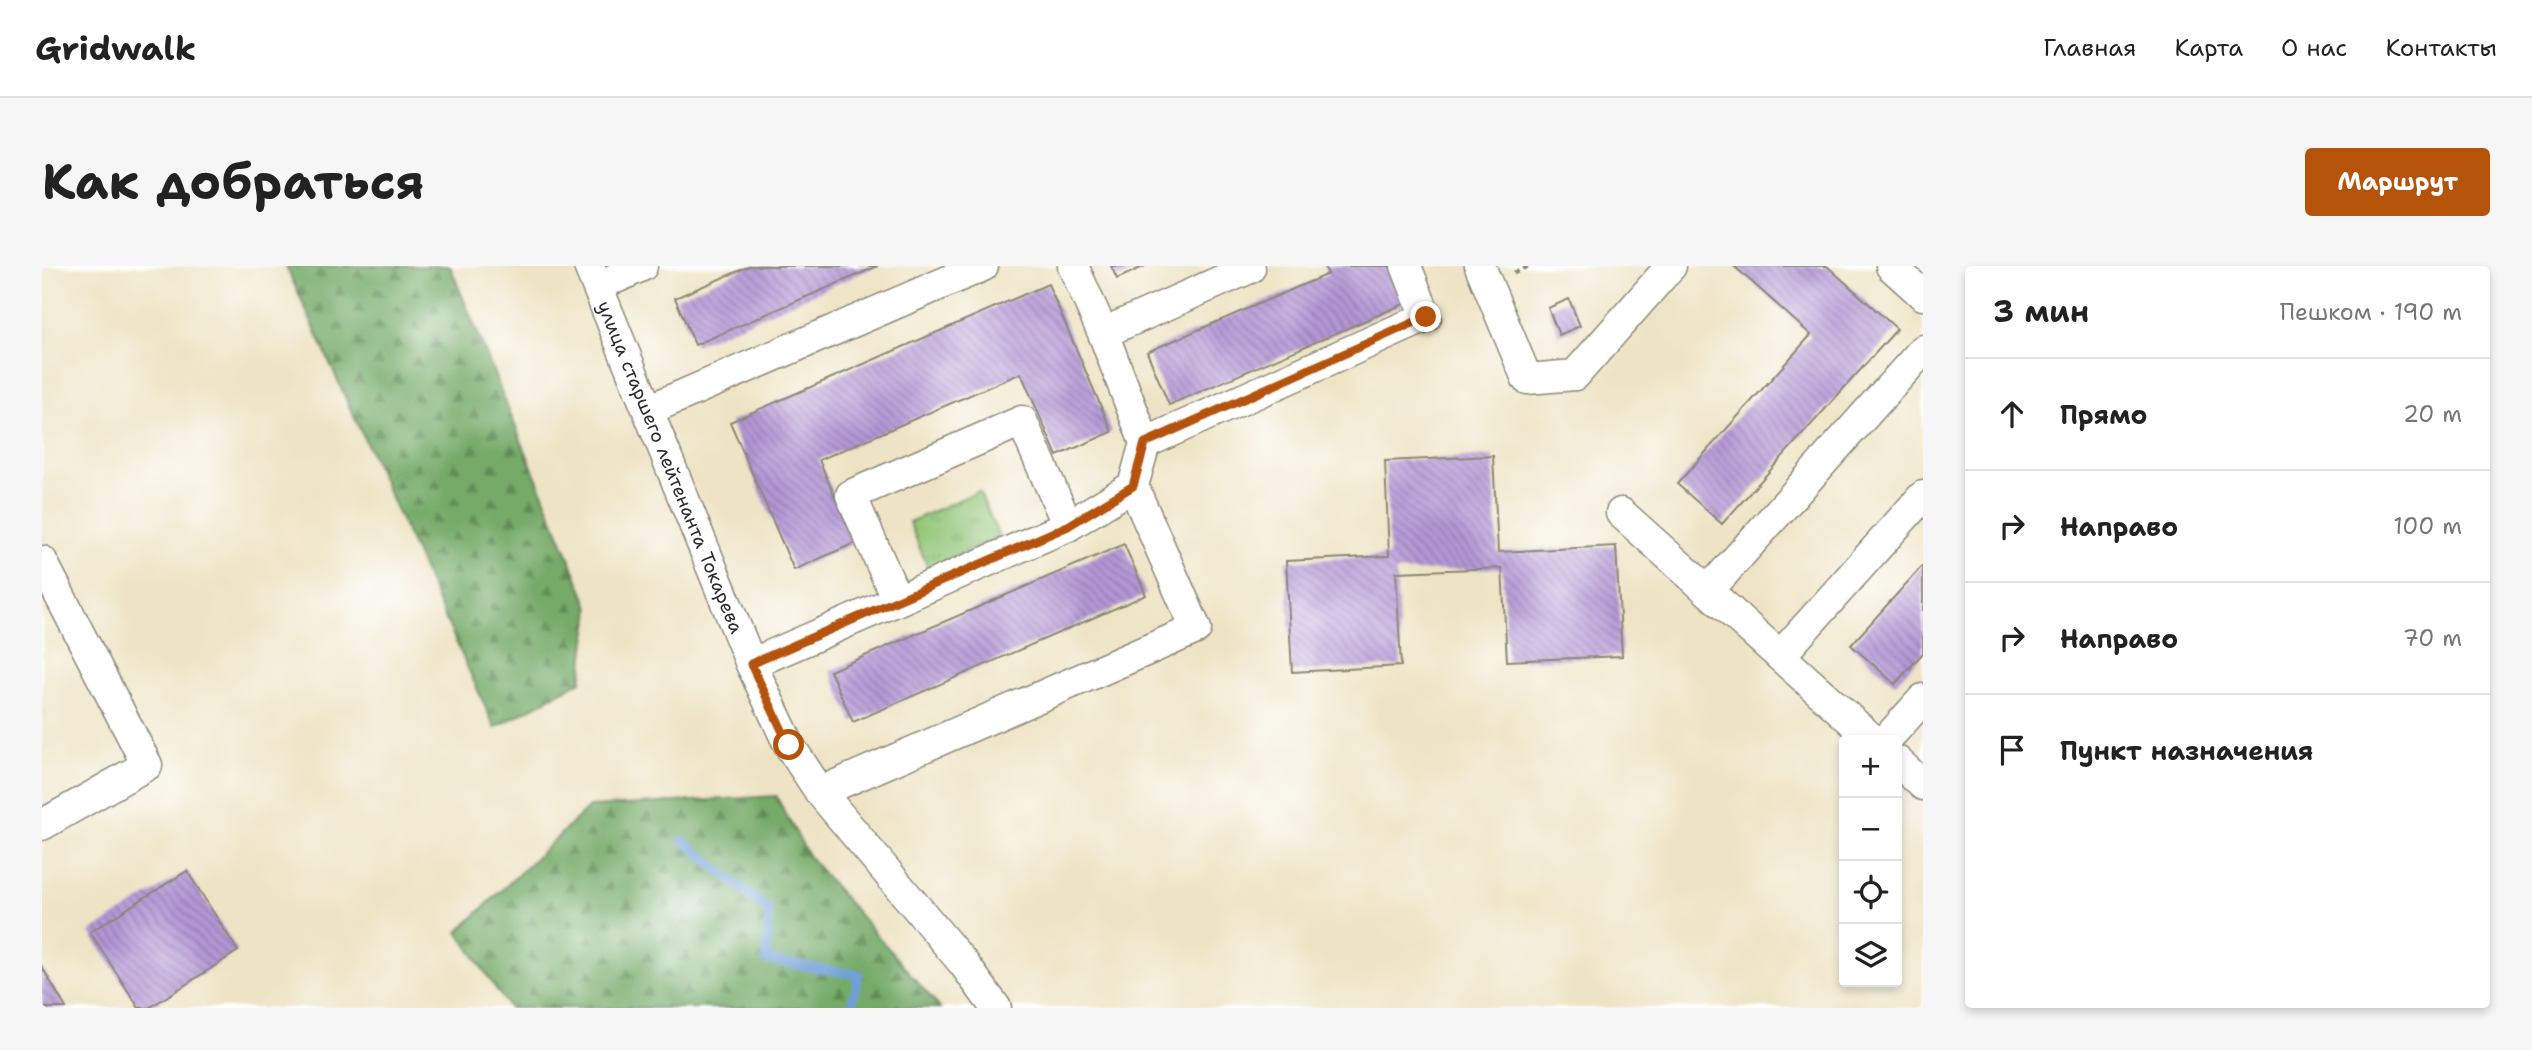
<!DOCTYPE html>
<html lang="ru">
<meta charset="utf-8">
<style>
:root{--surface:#fff;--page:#f6f6f6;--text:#222;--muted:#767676;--line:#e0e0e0;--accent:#b45309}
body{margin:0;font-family:"Shantell Sans",sans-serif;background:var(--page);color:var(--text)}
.controls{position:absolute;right:21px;bottom:21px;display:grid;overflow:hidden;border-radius:7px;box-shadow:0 4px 10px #0003}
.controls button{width:63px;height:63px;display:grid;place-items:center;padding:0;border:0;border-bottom:2px solid var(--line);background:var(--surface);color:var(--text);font:35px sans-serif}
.stop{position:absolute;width:21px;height:21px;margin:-16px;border:5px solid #b45309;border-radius:50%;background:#fff}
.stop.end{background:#b45309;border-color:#fff;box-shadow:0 2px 7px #0008}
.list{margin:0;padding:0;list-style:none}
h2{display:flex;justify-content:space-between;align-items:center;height:91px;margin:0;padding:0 28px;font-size:30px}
h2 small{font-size:23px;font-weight:400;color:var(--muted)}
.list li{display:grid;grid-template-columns:46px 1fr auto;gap:21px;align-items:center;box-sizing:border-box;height:112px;padding:0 28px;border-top:2px solid var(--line)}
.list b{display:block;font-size:26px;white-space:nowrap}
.list em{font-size:23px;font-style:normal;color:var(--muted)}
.icon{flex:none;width:38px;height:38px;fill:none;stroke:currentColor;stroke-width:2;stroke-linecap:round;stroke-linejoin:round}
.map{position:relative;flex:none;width:1881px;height:742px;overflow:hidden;border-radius:7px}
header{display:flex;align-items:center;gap:42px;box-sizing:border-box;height:98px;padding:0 35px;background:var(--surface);border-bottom:2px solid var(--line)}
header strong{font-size:33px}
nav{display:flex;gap:38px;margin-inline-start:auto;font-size:24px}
.intro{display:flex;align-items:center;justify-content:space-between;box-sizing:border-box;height:168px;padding:0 42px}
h1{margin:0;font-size:49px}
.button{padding:18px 32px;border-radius:7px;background:var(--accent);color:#fff;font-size:24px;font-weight:700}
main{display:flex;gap:42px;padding:0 42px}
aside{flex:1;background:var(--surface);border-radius:7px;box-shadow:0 4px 10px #0003}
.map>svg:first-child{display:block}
.forest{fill:url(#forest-firs);stroke:#506a49;stroke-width:2}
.park{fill:url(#park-tufts);stroke:#5e7850;stroke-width:2}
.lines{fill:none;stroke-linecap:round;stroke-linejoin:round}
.stream{stroke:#6d9ed7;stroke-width:9}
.building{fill:url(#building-back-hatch)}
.minor-casing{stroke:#8c8878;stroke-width:33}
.path{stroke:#8c8878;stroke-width:4.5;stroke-dasharray:5 5;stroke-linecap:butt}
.minor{stroke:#fff;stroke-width:30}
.route{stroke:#b45309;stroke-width:9}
.labels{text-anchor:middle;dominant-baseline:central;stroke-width:7;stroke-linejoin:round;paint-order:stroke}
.street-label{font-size:19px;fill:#2b2b2b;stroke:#fff}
</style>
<header>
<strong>Gridwalk</strong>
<nav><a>Главная</a><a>Карта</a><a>О нас</a><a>Контакты</a></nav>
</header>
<div class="intro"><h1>Как добраться</h1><a class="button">Маршрут</a></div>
<main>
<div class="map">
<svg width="1881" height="742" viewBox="0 0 1881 742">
<defs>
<pattern id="forest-firs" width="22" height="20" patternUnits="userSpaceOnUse" patternTransform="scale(1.75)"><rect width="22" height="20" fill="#74aa67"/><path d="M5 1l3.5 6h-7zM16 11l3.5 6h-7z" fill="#5f8b55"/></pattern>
<pattern id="park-tufts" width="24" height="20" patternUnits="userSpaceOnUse" patternTransform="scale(1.75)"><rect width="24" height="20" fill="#91c576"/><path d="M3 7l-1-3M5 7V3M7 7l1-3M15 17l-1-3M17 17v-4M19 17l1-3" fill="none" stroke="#7da966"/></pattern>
<pattern id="building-back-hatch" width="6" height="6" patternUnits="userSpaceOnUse" patternTransform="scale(1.75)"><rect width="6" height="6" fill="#b396d5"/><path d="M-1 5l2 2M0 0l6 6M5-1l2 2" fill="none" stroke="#927bad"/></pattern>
</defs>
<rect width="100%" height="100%" fill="#fff"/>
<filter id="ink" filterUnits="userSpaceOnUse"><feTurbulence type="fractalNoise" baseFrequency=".0143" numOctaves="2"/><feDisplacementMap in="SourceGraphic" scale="14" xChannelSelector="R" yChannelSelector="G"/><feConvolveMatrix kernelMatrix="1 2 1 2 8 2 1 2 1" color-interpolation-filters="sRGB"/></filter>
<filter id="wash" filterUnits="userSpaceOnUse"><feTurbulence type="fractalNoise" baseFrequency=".00686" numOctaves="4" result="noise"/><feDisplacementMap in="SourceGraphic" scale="28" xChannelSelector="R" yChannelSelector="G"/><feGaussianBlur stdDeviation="1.57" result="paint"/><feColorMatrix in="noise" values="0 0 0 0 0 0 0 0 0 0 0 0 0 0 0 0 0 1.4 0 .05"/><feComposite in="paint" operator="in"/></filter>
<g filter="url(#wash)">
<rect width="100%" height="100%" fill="#eee4c5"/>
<path class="forest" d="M244,0H408L548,343L539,415L453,462Z
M734,530L767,591L898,742H467L416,666L547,541Z"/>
<path class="park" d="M937,225L957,271L886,302L867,256Z"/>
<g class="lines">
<path class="stream" d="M641,574L727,645L724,694L817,709L809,742"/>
</g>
<g id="blocks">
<path class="building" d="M708,0H836L653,79L633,32Z
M1069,0H1103L1075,13Z
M1282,0H1348L1364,37L1127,139L1105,86L1286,8Z
M1692,0H1785L1855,63L1680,258L1635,218L1769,69Z
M1006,18L1070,166L1015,190L979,107L777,194L813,277L752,304L688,156Z
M1527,33L1538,60L1517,69L1506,42Z
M1451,190L1456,286L1574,280L1580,390L1465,395L1460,302L1354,306L1359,400L1250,406L1244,295L1347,290L1343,195Z
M1082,278L1104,329L811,456L788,405Z
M1881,299V387L1853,418L1809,379Z
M145,605L196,685L107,742H97L48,666Z
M0,701L24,742H0Z"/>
</g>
</g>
<g filter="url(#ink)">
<use href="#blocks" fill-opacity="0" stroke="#8c8878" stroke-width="2"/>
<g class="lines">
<defs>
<g id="minor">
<path id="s1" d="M547,0L709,398L747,479L778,526L922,698L954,742"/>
<path d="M1031,0L1061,67L1103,177L1091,220"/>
<path d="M1438,0L1485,113L1533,109L1629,0"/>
<path d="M1849,0L1881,29"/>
<path d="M574,12L600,0"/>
<path d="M1061,67L1208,2L1207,0"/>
<path d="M606,144L941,0"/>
<path d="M1103,177L1384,51L1364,0"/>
<path d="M1579,247L1666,325"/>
<path d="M0,295L105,499L0,559"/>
<path d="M855,334L809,229L980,155L1026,260"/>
<path d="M1738,390L1881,230"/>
<path d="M709,398L1026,260L1091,220L1154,363L778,526"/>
<path d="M1831,474L1666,325L1881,84"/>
<path d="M1844,474L1881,433"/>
<path d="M1855,495L1881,519"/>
</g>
</defs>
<use href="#minor" class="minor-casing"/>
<path class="path" d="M1472,7L1487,0"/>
<use href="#minor" class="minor"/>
</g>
</g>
<g class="lines" filter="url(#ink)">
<path class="route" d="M747,479L709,398L1026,260L1091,220L1103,177L1384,51"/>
</g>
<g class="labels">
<g class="street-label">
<text stroke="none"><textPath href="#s1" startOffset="217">улица старшего лейтенанта Токарева</textPath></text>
</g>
</g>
</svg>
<div class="controls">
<button>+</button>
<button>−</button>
<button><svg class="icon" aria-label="locate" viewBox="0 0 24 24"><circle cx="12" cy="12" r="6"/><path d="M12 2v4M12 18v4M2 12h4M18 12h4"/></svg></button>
<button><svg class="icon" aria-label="layers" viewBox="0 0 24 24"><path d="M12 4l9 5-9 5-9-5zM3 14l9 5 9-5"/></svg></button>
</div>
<div class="stop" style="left:747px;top:479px"></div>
<div class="stop end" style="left:1384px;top:51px"></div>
</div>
<aside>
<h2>3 мин<small>Пешком · 190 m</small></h2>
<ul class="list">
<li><svg class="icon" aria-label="ahead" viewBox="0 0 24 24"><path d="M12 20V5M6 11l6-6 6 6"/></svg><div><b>Прямо</b></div><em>20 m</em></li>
<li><svg class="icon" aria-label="right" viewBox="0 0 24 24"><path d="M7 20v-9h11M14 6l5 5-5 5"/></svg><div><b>Направо</b></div><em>100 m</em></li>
<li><svg class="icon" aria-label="right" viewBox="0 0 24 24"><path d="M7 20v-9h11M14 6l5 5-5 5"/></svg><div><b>Направо</b></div><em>70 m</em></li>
<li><svg class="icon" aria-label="arrive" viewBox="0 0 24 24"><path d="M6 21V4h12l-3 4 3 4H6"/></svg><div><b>Пункт назначения</b></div></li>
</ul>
</aside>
</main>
